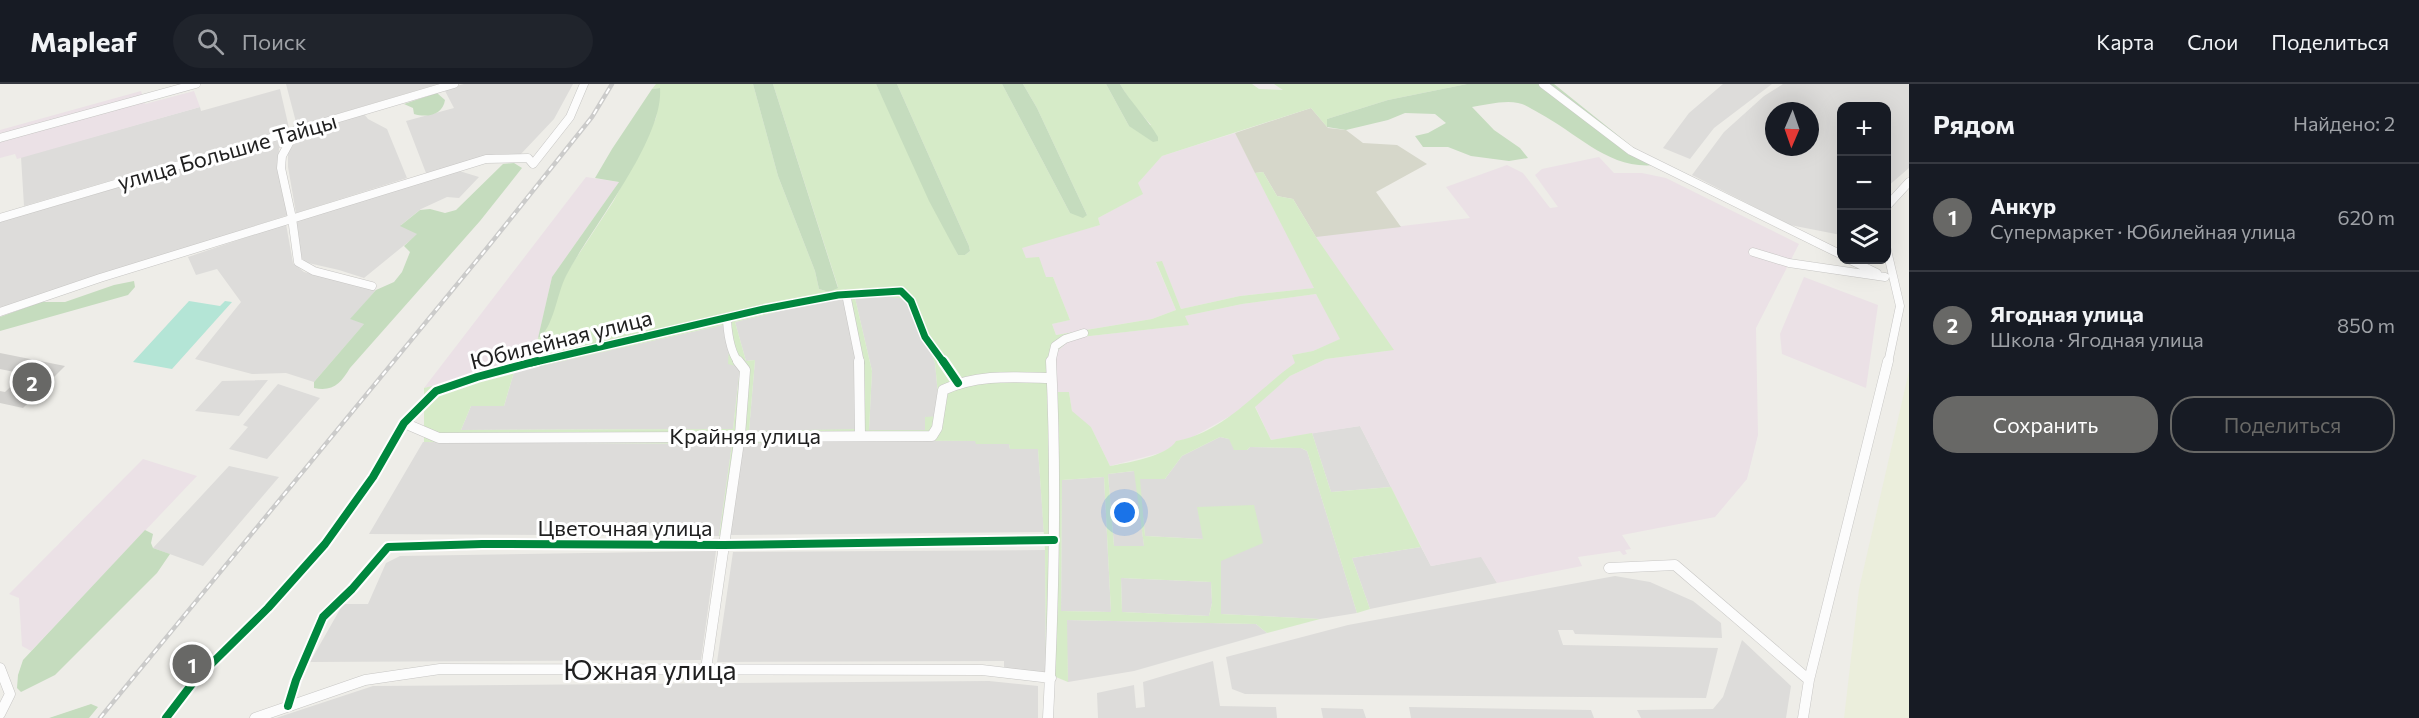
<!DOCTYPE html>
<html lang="ru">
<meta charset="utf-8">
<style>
:root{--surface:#171b24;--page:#20242c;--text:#f1f3f6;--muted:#9ea1a6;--line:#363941;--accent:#686866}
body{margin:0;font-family:Commissioner,sans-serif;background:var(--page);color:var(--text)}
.controls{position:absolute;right:18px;top:18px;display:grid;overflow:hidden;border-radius:12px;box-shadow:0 6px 24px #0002}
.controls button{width:54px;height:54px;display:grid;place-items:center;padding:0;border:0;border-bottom:2px solid var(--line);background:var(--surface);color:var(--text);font:30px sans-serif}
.compass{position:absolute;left:1765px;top:18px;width:54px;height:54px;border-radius:50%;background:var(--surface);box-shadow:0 6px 24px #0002;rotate:182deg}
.you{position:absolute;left:1125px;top:429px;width:21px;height:21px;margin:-15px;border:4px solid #fff;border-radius:50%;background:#1a73e8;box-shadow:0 0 0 9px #1a73e833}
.badge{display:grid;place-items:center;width:39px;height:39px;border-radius:50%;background:var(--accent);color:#fff;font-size:20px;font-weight:700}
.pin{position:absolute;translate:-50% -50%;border:3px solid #fff;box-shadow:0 2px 6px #0006}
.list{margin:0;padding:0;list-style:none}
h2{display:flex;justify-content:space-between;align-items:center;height:78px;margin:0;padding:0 24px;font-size:26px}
h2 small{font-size:20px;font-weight:400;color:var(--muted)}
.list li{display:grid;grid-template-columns:39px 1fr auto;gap:18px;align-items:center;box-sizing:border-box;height:108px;padding:0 24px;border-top:2px solid var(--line)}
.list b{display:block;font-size:22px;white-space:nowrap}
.list p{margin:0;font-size:20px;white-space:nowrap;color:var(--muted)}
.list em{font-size:20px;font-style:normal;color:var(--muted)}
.actions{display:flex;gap:12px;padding:18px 24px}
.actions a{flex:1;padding:14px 0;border:2px solid var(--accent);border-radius:24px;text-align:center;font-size:21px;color:var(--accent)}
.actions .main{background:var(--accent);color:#fff}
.icon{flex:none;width:33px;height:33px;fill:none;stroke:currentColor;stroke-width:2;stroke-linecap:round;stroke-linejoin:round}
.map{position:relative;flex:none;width:1909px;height:634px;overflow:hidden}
header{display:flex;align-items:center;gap:36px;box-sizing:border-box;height:84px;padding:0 30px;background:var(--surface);border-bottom:2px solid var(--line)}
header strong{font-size:28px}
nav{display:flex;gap:33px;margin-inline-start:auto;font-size:21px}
.search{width:420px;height:54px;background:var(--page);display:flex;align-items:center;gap:15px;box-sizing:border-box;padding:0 21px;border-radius:33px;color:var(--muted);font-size:22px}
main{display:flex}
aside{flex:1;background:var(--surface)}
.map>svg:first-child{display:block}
.residential{fill:#dddcda;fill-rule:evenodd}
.industrial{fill:#ebe1e6}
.construction{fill:#d6d7ca}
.farmland{fill:#ebeedc}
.grass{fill:#d6ebc8;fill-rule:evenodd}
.forest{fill:#c5dcbe}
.pitch{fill:#b4e5d6}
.building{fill:#d2d1ce}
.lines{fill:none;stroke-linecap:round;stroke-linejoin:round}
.minor-far1-casing{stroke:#c7c6c4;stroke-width:9}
.minor-casing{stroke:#c7c6c4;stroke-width:11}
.minor-far1{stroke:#fcfcfc;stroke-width:8}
.minor{stroke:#fcfcfc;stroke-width:10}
.rail-casing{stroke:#cbcbca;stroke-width:4.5}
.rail{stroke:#fff;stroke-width:2;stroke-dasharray:6;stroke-linecap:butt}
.cycleway-far1-casing{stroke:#fff;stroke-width:10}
.cycleway-casing{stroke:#fff;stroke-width:12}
.cycleway-far1{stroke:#00873e;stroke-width:7}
.cycleway{stroke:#00873e;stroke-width:8}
.labels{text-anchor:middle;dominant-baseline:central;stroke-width:6;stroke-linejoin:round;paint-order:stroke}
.street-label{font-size:22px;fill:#202020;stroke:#fff}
.near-street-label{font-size:27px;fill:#202020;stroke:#fff}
</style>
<header>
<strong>Mapleaf</strong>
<div class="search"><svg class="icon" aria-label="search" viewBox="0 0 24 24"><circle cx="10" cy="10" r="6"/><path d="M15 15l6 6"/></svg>Поиск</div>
<nav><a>Карта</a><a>Слои</a><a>Поделиться</a></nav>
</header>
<main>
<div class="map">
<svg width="1909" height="634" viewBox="0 0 1909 634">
<rect width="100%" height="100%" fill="#eeede8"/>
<path class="residential" d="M286,0H438L297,42Z
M464,0H573L554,35L520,71L496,70L426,89L406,37L454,24L444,5Z
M1723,0H1772L1714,44L1690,75L1663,64L1689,29Z
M1783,0H1909V84L1887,103L1886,22H1842L1841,151L1790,141L1692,91L1724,48L1764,12ZM1774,27H1810V63H1774Z
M280,5L289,44L24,122L21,73L200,23L201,27Z
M364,30L368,35L387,45L407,94L296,129L288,83V69L301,49Z
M284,55L285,62L279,64L278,85L288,131L0,225V138Z
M456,86L479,93L459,114L447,113L421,125L401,141L418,150L364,194L339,186L304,178L298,169L296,135Z
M286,140L293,179L304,188L376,206L351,235L365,239L314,298L286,289L252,290L195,275L241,218L217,185L196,191L188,173Z
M873,211L906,214L935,279L940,332L925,346H869L872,287L855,214Z
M846,214L855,241L858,346L749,347L755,276L746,277L735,238L809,220Z
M723,241L734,280L740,282L733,345L461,346L471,322H504L514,288Z
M268,296L239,332L195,327L222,297Z
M278,300L320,314L267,375L229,365L248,343L243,341Z
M1360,342L1391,403L1331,408L1312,349Z
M1220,353L1229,355L1247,366L1250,363L1301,364L1307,367L1357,529L1320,535L1221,530V477L1204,455L1145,452L1139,395H1165L1182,372Z
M804,356L976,357V360H1009L1010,365H1038L1044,448L729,451L743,359H803Z
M423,358L732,360L719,452L369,450Z
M229,382L279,393L203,482L153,464Z
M1135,387L1144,462H1114L1108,390Z
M1104,393L1111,528L1061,527L1062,396Z
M1421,463L1431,482L1481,472L1497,499L1370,525L1352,474Z
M1045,466L1046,589L1004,585V577L717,578L733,468Z
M716,467L701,576L310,578L343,520H368L386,479L400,472Z
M1615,492L1650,498L1693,517L1721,539L1722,554L1575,550L1573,546H1558L1563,561L1718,564L1706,614L1245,610L1232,605L1226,573L1348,541Z
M1121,494L1211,498L1212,519L1209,532L1122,528Z
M1066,536L1256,540L1267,549L1134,587L1068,598Z
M1742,556L1791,602L1786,634H1641L1637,626L1713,625L1723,613Z
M1213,577L1220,622L1276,623L1277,634H1098L1097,609L1134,601L1136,624L1145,623L1143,598Z
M989,597L1038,602V634H276L373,602Z
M1409,623L1591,626L1594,634H1411Z
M1321,624L1363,625L1366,634H1323Z"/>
<path class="industrial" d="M141,7L145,20L194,7L200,23L17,75L15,70L0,74V46Z
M1235,49L1315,204L1240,212L1181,225L1162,178L1156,179L1176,226L1152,235L1056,251L1052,240L1070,236L1053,193H1046L1026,174L1021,163L1100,141L1098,134L1142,110L1137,99L1162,72Z
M1599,73L1614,89H1642L1666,94L1799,160L1756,244L1758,351L1747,395L1715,433L1622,451L1631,465L1625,466L1627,470L1623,471L1620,467L1578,473L1582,482L1497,499L1481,473L1431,482L1360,342L1271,356L1255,322L1290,292L1326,275L1386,267L1309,153L1470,134L1446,103L1507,81L1523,89L1550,124L1558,123L1535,91L1542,85Z
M586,93L619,98L552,193L534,272L476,291L474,288L467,290L462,294L424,304Z
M1804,193L1878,221L1866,304L1782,270L1780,250Z
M1316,210L1341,255L1313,267L1292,271L1296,279L1241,326L1189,355L1176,357L1173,363L1160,369L1110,382L1091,343L1074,332L1072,327L1069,308H1057L1055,269L1072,254L1188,241L1185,232L1242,220Z
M143,375L197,392L31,567L22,562L19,514L9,510Z"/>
<path class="construction" d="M1311,24L1328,44L1346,46L1363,59L1397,61L1427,80L1376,108L1401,143L1316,153L1293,115L1277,112L1263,88L1255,89L1235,49Z"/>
<path class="farmland" d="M1909,287V634H1844L1859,505Z"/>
<path class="grass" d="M656,0H753L778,92L815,187L819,205L829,208L838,203L773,0H876L958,171H965L970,167L969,162L897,0H1002L1070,129L1087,131L1037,24L1023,0H1106L1129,42L1151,41L1131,18L1120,0H1252L1259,5L1283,6L1274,0H1467L1388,16L1327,35V43L1311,24L1162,72L1138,99L1143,110L1098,134L1100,141L1022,164L1026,174L1039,173L1046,193H1053L1070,236L1052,240L1056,251L1152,235L1176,226L1156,178L1162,177L1181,225L1240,212L1314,204L1255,89L1263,88L1277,112L1293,115L1316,153L1394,266L1326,275L1290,292L1255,323L1271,356L1312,349L1331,408L1391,403L1421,463L1352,474L1370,525L1357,529L1307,367L1301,364L1250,363L1247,366H1234L1229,355L1220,353L1182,372L1165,395H1140L1145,452L1203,455L1197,423L1254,421L1263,459L1221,477V530L1320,535L1267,549L1256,540L1067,536L1068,598L1046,589L1045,466L1038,365H1010L1009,360H976L975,357L805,356L804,359H743L729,451L719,452L732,360L424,358V304L462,294L474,288L476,291L534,272L538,254L544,250L559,205L569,185L613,118L643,62L656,34L660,4L652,5ZM1316,210L1340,255L1313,267L1292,271L1295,279C1257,306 1225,348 1176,357C1168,372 1126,379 1110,382L1091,343L1072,327L1069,308H1057L1055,269L1072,254L1189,241L1185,232L1242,220ZM873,211L906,215L935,279L940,332L925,333V346H869L872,287L855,214ZM846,214L862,288L858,345L749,347L755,276L746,277L735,238L809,220ZM723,241L729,264L728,280L740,283L733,345L461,346L471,322H504L514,288ZM1134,387L1144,462H1114L1108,390ZM1104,393L1111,528L1061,527L1062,396ZM1121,494L1211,498L1212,519L1209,532L1122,528Z"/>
<path class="forest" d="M753,0H773L838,204L829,208L819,205L815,187L778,92Z
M876,0H897L969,162L970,167L965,171H958L929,117Z
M1002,0H1023L1037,24L1087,131L1083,134L1070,129Z
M1106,0H1120C1131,19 1147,34 1158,53V57L1153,58L1129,42Z
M1467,0H1554L1655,81C1609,86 1577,49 1539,29C1533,26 1525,20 1518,19C1504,16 1485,21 1472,23L1494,46L1520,64L1528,74L1509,77L1471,72L1448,63H1423L1415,52L1428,49L1446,39L1435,30L1405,29L1388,36L1346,46L1327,43V35L1388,16Z
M660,4C664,56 590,145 566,192C557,209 553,246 538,254L552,193L619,98L595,94L612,65L652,5Z
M437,9L445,16C443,31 427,34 414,30L413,24L404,20Z
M514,79L522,84L480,137L350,284C341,299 333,308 314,304V298L364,240L350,235L376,206L394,198L402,188L410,168L404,162L417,150L400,142L420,126L430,125L445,129L456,126L503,80Z
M134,197L135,203L128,211L0,247V233L41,218H65L114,201Z
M145,446L153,450L151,459L153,464L170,470L157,489L55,591L21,608L17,604L18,591L23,576Z
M91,620L98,623L89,634H49Z"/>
<path class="pitch" d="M189,217L220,222L225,217L232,218L172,285L133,278Z"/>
<path class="building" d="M0,269L65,282L23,324L0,319V307L5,308L24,290L0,285Z"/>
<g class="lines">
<defs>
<path id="minor-far1" d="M1543,0L1631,67L1842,171
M296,46L282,72L281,84L292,134L298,178L314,187L372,202
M0,54L196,0
M1886,123L1909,98
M0,134L454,0
M1886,162L1900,222L1888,279
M1753,168L1789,179L1885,193
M1850,176L1877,189
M846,210L860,279
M0,228L100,194L486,75L528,74L533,80L570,33L584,0
M731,233L727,237C728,251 730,268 739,279
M531,279L764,225L838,211L901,207L911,217L925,253L944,279
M1051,279L1055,262L1065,255L1084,249"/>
<path id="minor" d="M859,277L860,351
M943,277L958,299
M404,339L439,354L932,352L937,344L943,306C977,290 1013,293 1050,294
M1609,484L1675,481L1809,596
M0,584L10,610L0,630
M706,585L740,351L745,286L738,277
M288,622L296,596L323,533L352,505L388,463L482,460L724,461L1054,456
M166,634L195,596L268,524L325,460L373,393L404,339L436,307L477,293L537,277
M255,634L365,596L440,585L982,586L1051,594
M1048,634C1054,515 1057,397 1051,277
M1803,634L1809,596L1888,277"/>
</defs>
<use href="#minor-far1" class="minor-far1-casing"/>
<use href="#minor" class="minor-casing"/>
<use href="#minor-far1" class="minor-far1"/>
<use href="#minor" class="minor"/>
<defs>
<path id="rail" d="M100,634L487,164L592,33L612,0"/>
</defs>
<use href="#rail" class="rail-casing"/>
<use href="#rail" class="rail"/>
<defs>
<path id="cycleway-far1" d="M531,279L764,225L838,211L901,207L911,217L925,253L944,279"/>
<path id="cycleway" d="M943,277L958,299
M288,622L296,596L323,533L352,505L388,463L482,460L724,461L1054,456
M166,634L195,596L268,524L325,460L373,393L404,339L436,307L477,293L537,277"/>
</defs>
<use href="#cycleway-far1" class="cycleway-far1-casing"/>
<use href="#cycleway" class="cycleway-casing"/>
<use href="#cycleway-far1" class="cycleway-far1"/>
<use href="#cycleway" class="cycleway"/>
</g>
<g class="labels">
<g class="street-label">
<text transform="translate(227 67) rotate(-16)">улица Большие Тайцы</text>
<text transform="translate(561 255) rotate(-14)">Юбилейная улица</text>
<text x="745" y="351">Крайняя улица</text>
<text x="625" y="443">Цветочная улица</text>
</g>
<g class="near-street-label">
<text x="650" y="585">Южная улица</text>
</g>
</g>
</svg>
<div class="controls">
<button>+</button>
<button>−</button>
<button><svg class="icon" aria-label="layers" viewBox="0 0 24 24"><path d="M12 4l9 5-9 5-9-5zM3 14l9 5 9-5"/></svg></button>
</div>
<svg class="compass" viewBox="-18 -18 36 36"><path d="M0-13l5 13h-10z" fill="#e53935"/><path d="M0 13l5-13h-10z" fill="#9ea1a6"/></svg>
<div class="you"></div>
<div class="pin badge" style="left:192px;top:580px">1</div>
<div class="pin badge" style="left:32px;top:298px">2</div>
</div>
<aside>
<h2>Рядом<small>Найдено: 2</small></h2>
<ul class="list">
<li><span class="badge">1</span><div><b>Анкур</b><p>Супермаркет · Юбилейная улица</p></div><em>620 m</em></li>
<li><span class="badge">2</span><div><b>Ягодная улица</b><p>Школа · Ягодная улица</p></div><em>850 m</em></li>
</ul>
<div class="actions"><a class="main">Сохранить</a><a>Поделиться</a></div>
</aside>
</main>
